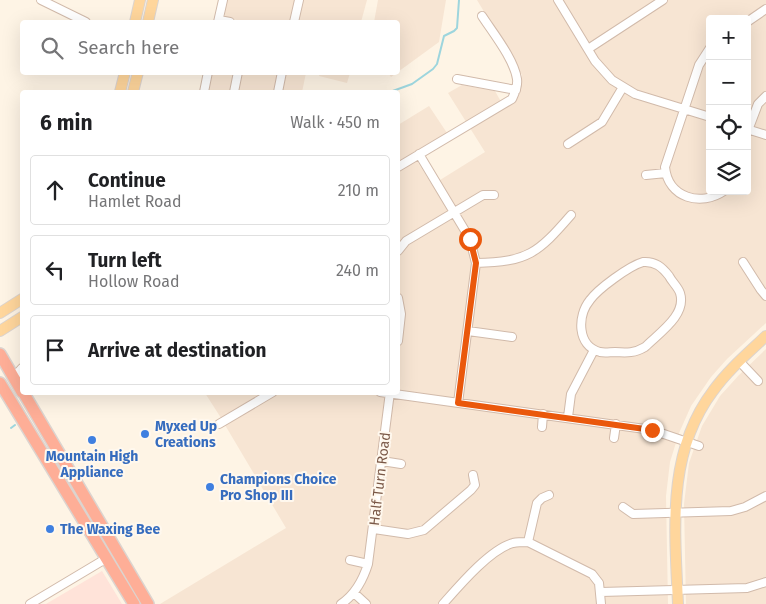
<!DOCTYPE html>
<meta charset="utf-8">
<style>
:root{--surface:#fff;--page:#f6f6f6;--text:#202124;--muted:#757577;--line:#e0e0e0}
body{margin:0;font-family:"Fira Sans",sans-serif;background:var(--page);color:var(--text)}
.controls{position:absolute;right:15px;top:15px;display:grid;overflow:hidden;border-radius:5px;box-shadow:0 5px 20px #0002}
.controls button{width:45px;height:45px;display:grid;place-items:center;padding:0;border:0;border-bottom:1px solid var(--line);background:var(--surface);color:var(--text);font:25px sans-serif}
.stop{position:absolute;width:15px;height:15px;margin:-11px;border:4px solid #ea580c;border-radius:50%;background:#fff}
.stop.end{background:#ea580c;border-color:#fff;box-shadow:0 1px 5px #0008}
.list{margin:0;padding:0;list-style:none}
h2{display:flex;justify-content:space-between;align-items:center;height:65px;margin:0;padding:0 20px;font-size:21px}
h2 small{font-size:16px;font-weight:400;color:var(--muted)}
.list li{display:grid;grid-template-columns:32px 1fr auto;gap:15px;align-items:center;box-sizing:border-box;height:70px;margin:0 10px 10px;padding:0 10px;border:1px solid var(--line);border-radius:5px}
.list b{display:block;font-size:19px;white-space:nowrap}
.list p{margin:0;font-size:16px;white-space:nowrap;color:var(--muted)}
.list em{font-size:16px;font-style:normal;color:var(--muted)}
.icon{flex:none;width:28px;height:28px;fill:none;stroke:currentColor;stroke-width:2;stroke-linecap:round;stroke-linejoin:round}
.map{position:relative;flex:none;width:766px;height:604px;overflow:hidden}
.search{position:absolute;background:var(--surface);box-shadow:0 5px 20px #0002;left:20px;top:20px;width:380px;height:55px;display:flex;align-items:center;gap:12px;box-sizing:border-box;padding:0 18px;border-radius:5px;color:var(--muted);font-size:19px}
.panel{position:absolute;background:var(--surface);box-shadow:0 5px 20px #0002;left:20px;top:90px;width:380px;height:305px;border-radius:5px}
.map>svg:first-child{display:block}
.residential{fill:#f7e5d3;fill-rule:evenodd}
.commercial{fill:#ffe3d9}
.lines{fill:none;stroke-linecap:round;stroke-linejoin:round}
.stream{stroke:#9dd5dd;stroke-width:2}
.minor-casing{stroke:#d1baaa;stroke-width:10}
.major-casing{stroke:#dcd4cf;stroke-width:12}
.highway-casing{stroke:#dcd4cf;stroke-width:14}
.minor{stroke:#fff;stroke-width:8}
.major{stroke:#ffd69c;stroke-width:10}
.highway{stroke:#feae97;stroke-width:11}
.route{stroke:#ea580c;stroke-width:6}
.shop-dot{fill:#3f7fe0;stroke:#fff8ee;stroke-width:2}
.labels{text-anchor:middle;dominant-baseline:central;stroke-width:4;stroke-linejoin:round;paint-order:stroke}
.shop-label{font-size:14px;font-weight:bold;fill:#366cbe;stroke:#fff8ee;text-anchor:start}
.street-label{font-size:14px;fill:#7a5847;stroke:#fff8ee}
</style>
<div class="map">
<svg width="766" height="604" viewBox="0 0 766 604">
<rect width="100%" height="100%" fill="#fef4e5"/>
<path class="residential" d="M226,0H367L361,22H247L227,18L225,16L224,13Z
M378,0H446L439,42L391,77L388,73L398,72V22H374Z
M477,0H766V323L727,359L711,377L691,406L679,433L670,462L666,496L668,604H160L286,528L225,425L280,393L398,392V125L429,106L447,133L412,153L432,185L485,152L448,93L462,85L495,91L504,107L519,90L522,75ZM710,19H747V191H710Z
M212,73H306L302,92H208Z
M320,73V72L350,73L347,83L319,76Z
M766,349V604H686L684,504L689,463L702,426L720,396L739,375Z
M205,393H264L221,418Z"/>
<path class="commercial" d="M102,571L122,604H46Z"/>
<g class="lines">
<path class="stream" d="M390,92L412,84L433,69L437,64L444,36L454,31L457,28L459,0
M11,428L15,425"/>
<defs>
<path id="minor" d="M41,0L86,22
M558,0L595,61L612,80L635,94L710,117
M219,20L230,22
M218,22L223,0
M294,22L299,0
M747,22L766,9
M710,48L699,65L665,167C668,198 701,207 724,191
M588,49L663,0
M457,79L516,90
M204,92L208,72
M234,92L238,72
M278,92L282,72
M747,129L766,135
M747,133L758,104L766,96
M568,144L602,122L623,87
M419,154L470,239L476,263L458,403
M398,167L512,99C515,92 518,86 517,79C514,59 493,33 482,16
M646,175L666,173
M398,251L406,241L483,195H494
M643,262C655,261 662,267 669,276C672,282 678,287 680,293C687,315 659,333 645,347C635,353 627,353 615,352C610,352 605,353 600,352C577,346 577,316 590,300C598,289 629,266 643,262Z
M743,262L761,290L766,296
M476,263C528,262 538,253 571,215
M398,298L401,314L398,341
M468,331L512,337
M739,361L758,381
M14,377L22,368
M380,392L652,430L699,446
M568,417L571,394L594,350
M219,424L273,392
M542,427L543,414
M614,438L616,424
M382,461L401,464
M623,507L633,514L731,511L745,507L766,496
M374,529L408,534L424,530L471,490L475,485L473,475
M528,542L537,503L542,498L549,495
M350,560L368,564
M601,592L747,588L766,582
M354,593L366,604
M30,604L107,558
M341,604C356,594 363,580 368,564L390,392
M443,604C458,587 490,549 513,543C518,542 523,542 528,542L592,574L599,583L601,604"/>
<path id="major" d="M135,22L140,0
M148,22L153,0
M120,92L125,72
M133,92L138,72
M0,313L22,299
M0,331L22,317
M678,604C675,531 666,453 713,391C728,370 747,354 766,336"/>
<path id="highway" d="M0,354L22,392
M0,383L134,604
M23,392L148,604"/>
</defs>
<use href="#minor" class="minor-casing"/>
<use href="#major" class="major-casing"/>
<use href="#highway" class="highway-casing"/>
<use href="#minor" class="minor"/>
<use href="#major" class="major"/>
<use href="#highway" class="highway"/>
</g>
<g class="lines">
<path class="route" d="M470,239L476,263L458,403L652,430"/>
</g>
<g class="shop-dot">
<circle cx="145" cy="434" r="5"/>
<circle cx="92" cy="440" r="5"/>
<circle cx="210" cy="487" r="5"/>
<circle cx="50" cy="529" r="5"/>
</g>
<g class="labels">
<g class="shop-label">
<text x="155" y="426">Myxed Up<tspan x="155" dy="16">Creations</tspan></text>
<text x="92" y="456" text-anchor="middle">Mountain High<tspan x="92" dy="16">Appliance</tspan></text>
<text x="220" y="479">Champions Choice<tspan x="220" dy="16">Pro Shop III</tspan></text>
<text x="60" y="529">The Waxing Bee</text>
</g>
<g class="street-label">
<text transform="translate(380 479) rotate(-83)">Half Turn Road</text>
</g>
</g>
</svg>
<div class="controls">
<button>+</button>
<button>−</button>
<button><svg class="icon" aria-label="locate" viewBox="0 0 24 24"><circle cx="12" cy="12" r="6"/><path d="M12 2v4M12 18v4M2 12h4M18 12h4"/></svg></button>
<button><svg class="icon" aria-label="layers" viewBox="0 0 24 24"><path d="M12 4l9 5-9 5-9-5zM3 14l9 5 9-5"/></svg></button>
</div>
<div class="stop" style="left:470px;top:239px"></div>
<div class="stop end" style="left:652px;top:430px"></div>
<div class="search"><svg class="icon" aria-label="search" viewBox="0 0 24 24"><circle cx="10" cy="10" r="6"/><path d="M15 15l6 6"/></svg>Search here</div>
<section class="panel">
<h2>6 min<small>Walk · 450 m</small></h2>
<ul class="list">
<li><svg class="icon" aria-label="ahead" viewBox="0 0 24 24"><path d="M12 20V5M6 11l6-6 6 6"/></svg><div><b>Continue</b><p>Hamlet Road</p></div><em>210 m</em></li>
<li><svg class="icon" aria-label="left" viewBox="0 0 24 24"><path d="M17 20v-9H6M10 6l-5 5 5 5"/></svg><div><b>Turn left</b><p>Hollow Road</p></div><em>240 m</em></li>
<li><svg class="icon" aria-label="arrive" viewBox="0 0 24 24"><path d="M6 21V4h12l-3 4 3 4H6"/></svg><div><b>Arrive at destination</b></div></li>
</ul>
</section>
</div>
